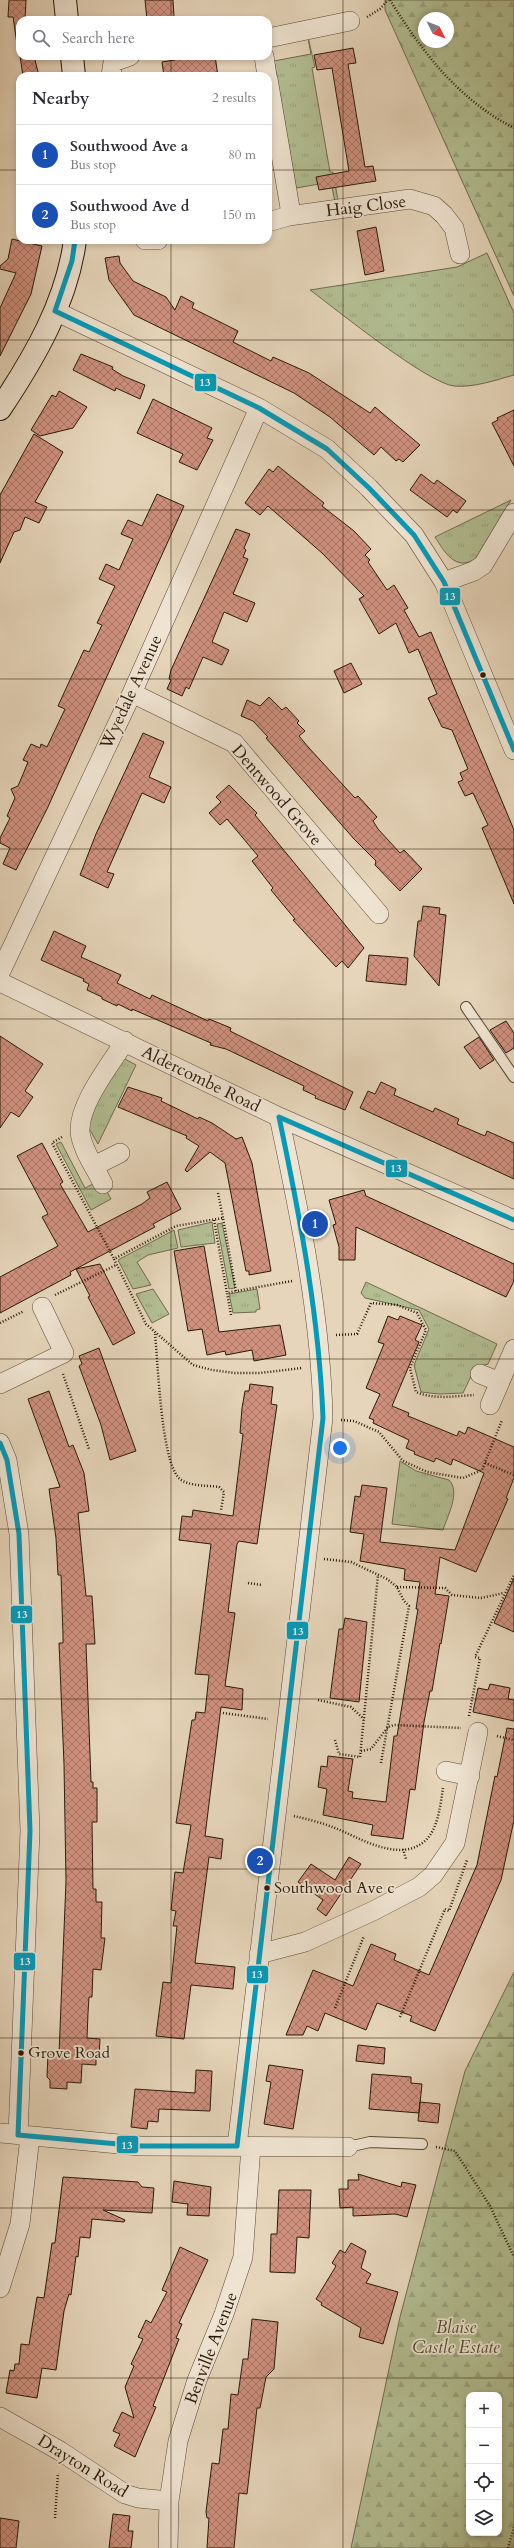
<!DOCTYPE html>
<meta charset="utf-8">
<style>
:root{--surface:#fff;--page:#f2f2f3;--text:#2b2b33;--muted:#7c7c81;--line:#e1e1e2;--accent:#8f2418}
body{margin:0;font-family:Cardo,serif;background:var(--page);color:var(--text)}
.controls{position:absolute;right:12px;bottom:12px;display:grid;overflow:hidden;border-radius:8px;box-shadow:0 2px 6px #0003}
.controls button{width:36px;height:36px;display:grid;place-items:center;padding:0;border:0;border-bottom:1px solid var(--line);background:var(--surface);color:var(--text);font:20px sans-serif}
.compass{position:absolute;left:418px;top:12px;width:36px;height:36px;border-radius:50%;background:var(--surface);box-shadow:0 2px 6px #0003;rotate:132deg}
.you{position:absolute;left:340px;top:1448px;width:14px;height:14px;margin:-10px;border:3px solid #fff;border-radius:50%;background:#1a73e8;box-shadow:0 0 0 6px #1a73e833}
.badge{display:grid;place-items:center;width:26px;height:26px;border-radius:50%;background:var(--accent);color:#fff;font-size:13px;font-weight:700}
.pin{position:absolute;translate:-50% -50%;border:2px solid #fff;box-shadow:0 1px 4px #0006}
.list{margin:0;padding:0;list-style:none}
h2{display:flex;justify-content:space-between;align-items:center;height:52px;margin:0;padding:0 16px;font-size:17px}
h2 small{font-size:13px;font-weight:400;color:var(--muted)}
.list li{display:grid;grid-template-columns:26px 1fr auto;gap:12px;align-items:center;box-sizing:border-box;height:60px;padding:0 16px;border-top:1px solid var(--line)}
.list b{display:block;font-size:15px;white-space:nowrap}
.list p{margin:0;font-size:13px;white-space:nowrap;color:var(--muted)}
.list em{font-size:13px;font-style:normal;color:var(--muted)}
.icon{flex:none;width:22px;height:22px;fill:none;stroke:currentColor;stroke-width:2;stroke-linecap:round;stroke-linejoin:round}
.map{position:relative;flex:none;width:514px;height:2548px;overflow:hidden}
.search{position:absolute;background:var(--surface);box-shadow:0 2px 6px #0003;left:16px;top:16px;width:256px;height:44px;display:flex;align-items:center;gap:10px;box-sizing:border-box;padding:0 14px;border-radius:12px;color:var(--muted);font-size:15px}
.panel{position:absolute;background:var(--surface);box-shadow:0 2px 6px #0003;left:16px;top:72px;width:256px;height:172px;border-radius:12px}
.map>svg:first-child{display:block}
.grass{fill:url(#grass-tufts);stroke:#6e6c4e}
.forest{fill:url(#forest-firs);stroke:#6e6c4e;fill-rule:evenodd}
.building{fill:url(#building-cross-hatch);stroke:#291909}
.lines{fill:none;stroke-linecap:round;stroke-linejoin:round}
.lane-casing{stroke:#584835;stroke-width:12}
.street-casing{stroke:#584835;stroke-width:20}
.secondary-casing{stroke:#291909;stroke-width:24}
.path{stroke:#291909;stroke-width:2.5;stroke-dasharray:1 2;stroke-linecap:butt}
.lane{stroke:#efe4d2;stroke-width:10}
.street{stroke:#efe4d2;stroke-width:19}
.secondary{stroke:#efe4d2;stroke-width:22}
.bus-1-casing{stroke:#efe4d2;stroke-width:8}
.bus-1{stroke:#049bba;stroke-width:5}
.grid{fill:none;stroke:#291909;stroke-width:1;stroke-opacity:0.55}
.bus-dot{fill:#291909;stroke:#efe4d2;stroke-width:1.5}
.labels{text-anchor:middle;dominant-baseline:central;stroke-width:3.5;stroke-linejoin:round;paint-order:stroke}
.bus-label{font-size:16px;fill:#291909;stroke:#efe4d2;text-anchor:start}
.street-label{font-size:17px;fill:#291909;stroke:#efe4d2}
.park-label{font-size:17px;font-style:italic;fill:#524b32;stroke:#efe4d2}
.line-badge{stroke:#efe4d2;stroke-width:1.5}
.badge-label{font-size:11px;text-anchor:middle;font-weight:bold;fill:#fff}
</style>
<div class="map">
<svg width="514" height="2548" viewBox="0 0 514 2548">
<defs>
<pattern id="grass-tufts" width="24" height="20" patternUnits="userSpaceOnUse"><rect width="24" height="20" fill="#b2be92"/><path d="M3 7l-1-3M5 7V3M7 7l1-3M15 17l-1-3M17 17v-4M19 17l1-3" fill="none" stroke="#99a37d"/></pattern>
<pattern id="forest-firs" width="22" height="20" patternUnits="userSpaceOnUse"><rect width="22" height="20" fill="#b2be92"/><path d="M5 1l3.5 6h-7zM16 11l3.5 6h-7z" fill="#99a37d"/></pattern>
<pattern id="building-cross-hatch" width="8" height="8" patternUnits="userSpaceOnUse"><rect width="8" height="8" fill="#d0917f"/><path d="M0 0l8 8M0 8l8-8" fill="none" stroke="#a97666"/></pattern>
</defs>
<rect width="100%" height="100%" fill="#e6d5ba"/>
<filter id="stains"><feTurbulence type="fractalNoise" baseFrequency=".005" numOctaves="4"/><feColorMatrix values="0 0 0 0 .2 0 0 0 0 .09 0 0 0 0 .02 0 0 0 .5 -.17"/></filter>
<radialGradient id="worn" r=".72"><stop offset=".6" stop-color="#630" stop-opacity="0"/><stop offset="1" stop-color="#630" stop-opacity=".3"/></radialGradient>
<path class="grass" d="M307,33L315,67L312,68L330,172H333L339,206L336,207L331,182L296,188L274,61L311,54Z
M487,253L514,313V375C496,380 473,388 454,386C427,383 337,310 310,290L457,267Z
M511,500L476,558C456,573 444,551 435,537Z
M125,1059L136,1065L98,1144L87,1125L88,1116L121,1061Z
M61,1142L85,1188L97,1182L105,1188L111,1199L91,1210L56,1144Z
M212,1222L215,1243L181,1247L178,1230Z
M222,1223L235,1288L229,1289L217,1224Z
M174,1230L178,1248L148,1255L137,1262L151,1285L133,1289L118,1260Z
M366,1282L497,1344L488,1364L475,1368L463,1393L439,1394L421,1392L414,1365L429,1329L419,1310L365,1298L361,1293Z
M153,1289L169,1314L152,1323L136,1294Z
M257,1289L260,1309L256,1310V1312L233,1313L229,1294Z
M400,1461L416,1471L449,1480C461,1492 447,1517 443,1530L392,1524Z"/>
<path class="forest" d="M385,0H514V296L385,10ZM424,18H448V42H424Z
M514,1972V2548H351L400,2317L465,2071ZM469,2395H499V2533H469Z"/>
<path class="building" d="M9,0H26L25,20H20V44H17L13,17H8Z
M145,0H173L174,17H169V20H147Z
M353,48L356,63L348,64L365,167L373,166L376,181L319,190L316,177L349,171L332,68L317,70L314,55Z
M20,56H34L39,76H23Z
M199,56H215L218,76H164L162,62Z
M376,227L384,271L365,275L357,231Z
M12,239L42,246L31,294L0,356V308L16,273L0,269V266L8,259Z
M119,256L120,263L133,281L166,297L175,310L181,296L194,303L192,308L238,331L233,342L271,361L273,357L309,373L370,413L375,407L420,445L403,462L399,459L396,461L381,447L374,455L330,417L294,393L134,315L109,280L105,258Z
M81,354L113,367L112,369L123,376L145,385L140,399L116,388L115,391L73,370Z
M59,391L87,407L73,428L40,436L31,430L52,395L56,397Z
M153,399L212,428L207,438L213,440L197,470L179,462L183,454L137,433Z
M514,410V466L492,423L498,420L497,418Z
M34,434L63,452L35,502L47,507L39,523L25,517L20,530L14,532L0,563V495Z
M278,466L324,503L322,506L354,531L371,549L365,555L370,560L368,562L387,590L394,585L408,608L404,610L419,637L431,632L514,830V904L482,828L488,825L473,793L465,796L458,782L463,780L460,773L468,769L452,730L442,727L428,698L437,694L418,649L409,653L396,623L379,634L359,599L364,596L322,553L268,506L260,515L245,503L269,469L273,472Z
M421,474L434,484L437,480L466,501L457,513L453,510L447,517L410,490Z
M157,494L184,506L47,809L16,870L3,864L10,848L0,843V838L10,818L7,816L15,798L11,789L18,786L21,779L28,762L23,760L31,744L40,748L41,744L47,747L65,709L58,706L69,682L84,650L89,652L102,625L97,623L115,586L99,579L106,564L119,570L133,539L121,534L128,520L142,526Z
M236,529L250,534L244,548L246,550L243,557L248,559L233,594L255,603L247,622L224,612L212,642L229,650L222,665L203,657L189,689L186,687L182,696L167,689L171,680L169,679L171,670Z
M351,663L362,684L344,693L334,671Z
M269,697L282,710L286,707L299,721L297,723L305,731L299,736L309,748L355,798L358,796L377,817L373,821L378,829L400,853L404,850L422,869L400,891L375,865L376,861L354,839L266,738L268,737L253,721L241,716L247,700L260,706Z
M143,733L164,742L149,777L171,787L164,803L142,793L107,872L114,874L108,888L80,875L96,834Z
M229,785L257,813L255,815L364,948L348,968L342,961L336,967L293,920L295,919L271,890L273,888L252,861L258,856L227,819L220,825L209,813L221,802L216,797Z
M423,906L440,908L439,914L446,915L439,986L414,956L418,921H421Z
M54,931L86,946L81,957L121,975L117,983L150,999L152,995L208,1021L209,1019L231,1028L230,1031L353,1092L345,1110L315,1098L316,1096L303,1090L304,1086L226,1049L210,1045L211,1043L132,1009V1011L118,1004L117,1006L102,999V997L87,990L89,984L83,981L84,979L41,960Z
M369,955L408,958L406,985L366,981Z
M506,1021L514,1033V1048L506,1053L490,1030Z
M0,1036L43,1064L25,1091L33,1097L19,1117L11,1112L0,1128Z
M479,1037L494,1060L480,1069L464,1047Z
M381,1082L396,1089L394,1095L433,1112L435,1108L459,1119L457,1124L485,1136L487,1131L514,1143V1179L360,1108L368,1091L375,1094Z
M128,1087L162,1098L161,1101L198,1119L199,1117L212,1123L236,1139L242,1137L252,1163L271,1271L249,1275V1271H246L225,1163L210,1152L187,1172L185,1170L199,1146L186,1138L187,1136L118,1107Z
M42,1143L63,1182L60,1184L88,1232L142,1204L150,1198L147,1192L167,1182L181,1209L153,1224L155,1227L70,1272L71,1275L0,1313V1277L58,1246L42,1217L48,1214L17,1156Z
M364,1190L366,1196L514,1264V1281L506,1297L356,1227L355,1260H339V1247L333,1225L336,1224L329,1200Z
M204,1246L219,1332L280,1325L286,1355L254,1361L252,1350L226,1355L225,1351L207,1355L202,1329L188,1331L174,1251Z
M100,1264L135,1333L113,1345L88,1297L90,1296L76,1269Z
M388,1316L398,1320L400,1316L422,1325L415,1340L419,1342L392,1406L409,1413L408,1416L457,1436L459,1431L465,1434L468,1427L514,1447V1478L506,1498L508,1499L476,1572L440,1557L435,1594L449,1596L441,1644L440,1643L432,1691H430L424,1722L415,1790L410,1789L403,1839L371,1835L373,1825L323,1815L327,1789L318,1787L321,1766L327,1767L328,1756L353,1759L348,1791L353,1792L352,1798L386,1802L394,1736H397L418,1609H416L420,1582L404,1580L405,1569L360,1561L364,1534L350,1532L355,1496L360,1497L362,1485L387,1488L380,1542L455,1550L484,1473L453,1459L451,1465L436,1458L434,1462L414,1454L415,1452L406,1448L409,1440L373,1423L374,1420L369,1418L380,1394L366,1388L384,1344L378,1342Z
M99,1348L136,1451L110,1460L101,1425L79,1366L82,1364L79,1356Z
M250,1384L273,1387L271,1404L277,1405L257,1544L239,1541L237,1544L228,1612L235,1613L225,1686L243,1689L242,1710L221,1707L205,1836L223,1839L221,1859L209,1857L195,1963L235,1967L233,1989L191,1985L184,2039L156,2036L163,1982L171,1983L177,1926H173L176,1911L171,1910L175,1872L183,1873L191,1825L176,1823L179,1805L192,1720H195L196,1712L205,1713L209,1675L195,1674L211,1544L179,1540L182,1516L192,1517L193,1510L233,1516L243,1434L240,1433L242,1408L245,1391H249Z
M49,1391L69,1447L73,1445L84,1473L89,1511L78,1513L86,1596H92L95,1644H86L91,1782H93V1788H97V1822H92L93,1889H96V1902H102L101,1938H105L101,1970L93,1969L92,1997H89L88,2013L87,2038L100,2039L99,2056L96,2055V2065L82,2064L81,2083L67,2082V2089L50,2088V2080L47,2077L48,2054H59L66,1881L64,1764L59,1643H63V1635L61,1575H58L56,1538L49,1489L60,1487L28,1399Z
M514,1578V1632L494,1623Z
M345,1618L367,1622L359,1702L330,1698L339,1629H343Z
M490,1684L510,1688L508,1699L514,1700V1721L473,1712L478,1688L488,1690Z
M507,1728L514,1729V1820L501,1880L435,2031L410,2021L412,2016L377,2003L366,2030L325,2013L318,2031L307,2026L303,2035H286L313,1970L353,1986L371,1944L396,1954L394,1960L429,1975L477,1865L495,1776L497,1777Z
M349,1857L361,1864L326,1916L317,1909L323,1900L298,1882L311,1864L335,1880Z
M358,2045L385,2048L384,2064L356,2061Z
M269,2065L303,2070L293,2129L264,2124L271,2082L266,2081Z
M196,2070L212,2071L210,2111L159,2109L158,2122L148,2121L147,2129L131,2127L135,2089L195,2093Z
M372,2074L411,2077V2083L422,2084L419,2113L369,2109Z
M420,2102L440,2104L438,2123L418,2121Z
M358,2174L401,2187L402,2182L416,2185L407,2217L395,2214L353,2216V2207L340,2208L339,2189H348V2180H359Z
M63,2177L138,2182L142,2187L154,2188L152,2213L103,2210L125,2220L124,2222L92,2219L90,2238L80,2237L78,2257L76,2256L71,2295L69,2294L64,2311L56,2370L42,2368L37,2398L6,2393L10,2370L14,2371L15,2364H19L21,2344L29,2345L37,2297L44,2298L52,2243H55Z
M174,2181L211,2187L209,2216L187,2215L188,2204L172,2202Z
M279,2190H311L309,2238L297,2237L295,2273L270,2272L271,2234H277Z
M351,2243L366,2251L361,2268L371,2274L366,2283L398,2292L383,2344L359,2337L361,2328L321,2305L322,2303L316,2299L336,2266L332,2263L340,2250L345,2253Z
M180,2247L208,2260L179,2323L182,2324L176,2338L179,2339L153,2406L156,2407L135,2457L114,2446L120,2434L113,2431L122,2412L134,2418L125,2387L134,2366L131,2364L143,2339L138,2337L146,2320L151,2323L167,2292L162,2290Z
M252,2319L278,2322L274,2369L266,2377L260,2408H257L247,2494L239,2493L234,2548H207L209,2518H207L206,2512L212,2463L219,2464L223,2429H228L231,2394L238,2395L243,2359H248Z
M113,2514L130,2516L128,2531H133L131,2548H109Z
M0,2518L19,2521L16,2548H0Z"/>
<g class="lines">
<defs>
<path id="lane" d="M466,1007L514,1077
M348,2147L370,2142L422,2144"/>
<path id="street" d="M268,38L350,21
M264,56L267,76
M111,76L113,62L130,56
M268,79L290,208L289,216L268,222
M289,216L410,199L434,206L444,215L454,228L460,254
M145,240H158
M55,311L259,408L327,449L369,488L414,535L444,582L514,750
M444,582L474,571L483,565L514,513
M132,693L234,743L379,914
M0,973L132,693L259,408
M0,982L279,1117L514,1220
M94,1166L120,1153
M103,1184C96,1169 81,1148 80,1131C79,1103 111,1064 125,1041
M480,1374L500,1382
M0,1384L64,1353L42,1307
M490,1405L514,1349
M0,1443L7,1460L19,1534L30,1831L18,2135
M446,1771L470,1776
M259,1954L305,1942L373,1911L419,1887L433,1875L455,1843L478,1732
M0,2133L140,2146L348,2147
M237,2146L323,1418C321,1317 300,1215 279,1117
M0,2288L20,2224L30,2137
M0,2417L60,2451L125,2494L138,2498L169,2501
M168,2548L169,2501L178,2441L197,2380L224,2314L243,2257L251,2146"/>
<path id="secondary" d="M65,0L67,20
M72,56L74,76
M0,409C34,358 67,302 75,240"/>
</defs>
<use href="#lane" class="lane-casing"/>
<use href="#street" class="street-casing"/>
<use href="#secondary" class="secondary-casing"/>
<path class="path" d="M390,0C422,52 459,100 514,128
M367,17L380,9L388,0
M62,1137L52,1143L114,1259
M218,1193L223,1218
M214,1220L227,1293
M292,1281L236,1291L223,1218L176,1226L114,1259L146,1324L193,1365L212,1370L235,1373H260L302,1368
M55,1295L116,1265
M231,1315L227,1293L236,1291
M0,1323L24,1311
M155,1334C158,1363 161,1457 178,1477C186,1487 208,1485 219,1487L224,1492L221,1510
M336,1335L357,1334L371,1303L397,1305L417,1313L426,1330L410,1368L416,1392C435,1400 454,1396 474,1395
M63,1374L89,1449
M341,1420L354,1421L379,1432L403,1461L427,1472L463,1478L482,1470L502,1420
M485,1463L514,1475
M324,1559L351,1562L387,1579L397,1587L404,1601L409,1606L381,1763
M248,1583L262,1585
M397,1587L445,1588L452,1595L481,1598L504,1593
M318,1700L351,1707L364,1719
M223,1713L268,1719
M469,1716L480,1658L475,1657L514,1575
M497,1736L514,1740
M335,1740L339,1754L360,1757L378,1575
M361,1751L371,1749L388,1727L394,1725L461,1728
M294,1816C307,1819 323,1823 335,1828C358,1837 395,1861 421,1844C438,1833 440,1807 443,1788
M403,1849L406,1859
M335,2008L364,1936
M400,2017L445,1909L449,1911L467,1860
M436,2147L455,2151L490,2206L514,2257
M55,2518L58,2473
M508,2548L514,2527"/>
<use href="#lane" class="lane"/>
<use href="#street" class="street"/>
<use href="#secondary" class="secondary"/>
<defs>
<path id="bus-1" d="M55,311L259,408L327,449L369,488L414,535L444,582L514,750
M55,311L72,261L75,240
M279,1117L514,1220
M0,1443L7,1460L19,1534L30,1831L18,2135
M18,2135L140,2146H237
M237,2146L323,1418C319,1316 300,1217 279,1117"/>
</defs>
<use href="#bus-1" class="bus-1-casing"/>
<use href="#bus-1" class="bus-1"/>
</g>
<path class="grid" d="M171,0V20M343,0V2548M171,56V76M0,170H20M268,170H514M171,240V2548M0,340H514M0,510H514M0,679H514M0,849H514M0,1019H514M0,1189H514M0,1359H514M0,1529H514M0,1699H514M0,1869H514M0,2038H514M0,2208H514M0,2378H514"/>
<g class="bus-dot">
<circle cx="483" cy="675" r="3.5"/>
<circle cx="267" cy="1888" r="3.5"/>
<circle cx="21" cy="2053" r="3.5"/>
</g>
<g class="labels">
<g class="bus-label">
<text x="274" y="1888">Southwood Ave c</text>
<text x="28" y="2053">Grove Road</text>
</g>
<g class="street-label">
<text transform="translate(366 206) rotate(-7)">Haig Close</text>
<text transform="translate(131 692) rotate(-65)">Wyedale Avenue</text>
<text transform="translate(277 795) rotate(49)">Dentwood Grove</text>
<text transform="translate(201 1079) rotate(26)">Aldercombe Road</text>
<text transform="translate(211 2348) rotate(-69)">Benville Avenue</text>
<text transform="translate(83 2466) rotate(32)">Drayton Road</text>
</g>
<g class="park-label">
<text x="456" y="2327">Blaise<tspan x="456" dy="20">Castle Estate</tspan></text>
</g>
</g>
<g class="line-badge">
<rect x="194" y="373" width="23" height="19" rx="4" fill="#049bba"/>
<rect x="439" y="587" width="22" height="19" rx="4" fill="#049bba"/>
<rect x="385" y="1159" width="23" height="19" rx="4" fill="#049bba"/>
<rect x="10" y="1605" width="23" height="19" rx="4" fill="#049bba"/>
<rect x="286" y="1621" width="23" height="19" rx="4" fill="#049bba"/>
<rect x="13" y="1952" width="23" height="19" rx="4" fill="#049bba"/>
<rect x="246" y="1965" width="23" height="19" rx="4" fill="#049bba"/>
<rect x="116" y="2135" width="23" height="19" rx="4" fill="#049bba"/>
</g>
<g class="badge-label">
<text x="205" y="386">13</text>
<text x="450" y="600">13</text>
<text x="396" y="1172">13</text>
<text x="22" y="1618">13</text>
<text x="298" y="1635">13</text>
<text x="25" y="1965">13</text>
<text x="257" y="1978">13</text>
<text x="127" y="2149">13</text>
</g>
<rect width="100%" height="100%" filter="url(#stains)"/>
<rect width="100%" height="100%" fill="url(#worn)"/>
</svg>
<div class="controls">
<button>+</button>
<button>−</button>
<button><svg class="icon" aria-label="locate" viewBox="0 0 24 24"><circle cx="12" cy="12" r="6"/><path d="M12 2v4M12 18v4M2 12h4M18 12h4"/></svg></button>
<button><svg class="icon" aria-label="layers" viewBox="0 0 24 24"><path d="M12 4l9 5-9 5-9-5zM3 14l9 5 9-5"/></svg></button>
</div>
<svg class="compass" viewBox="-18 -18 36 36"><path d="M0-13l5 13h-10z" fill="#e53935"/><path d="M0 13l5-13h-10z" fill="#7c7c81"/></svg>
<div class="you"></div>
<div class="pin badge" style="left:315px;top:1224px;background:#1a4fb4">1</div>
<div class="pin badge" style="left:260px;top:1861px;background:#1a4fb4">2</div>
<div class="search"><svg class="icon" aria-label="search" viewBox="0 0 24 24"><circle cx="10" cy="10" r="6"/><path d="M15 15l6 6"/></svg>Search here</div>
<section class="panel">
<h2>Nearby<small>2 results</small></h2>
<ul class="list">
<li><span class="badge" style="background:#1a4fb4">1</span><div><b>Southwood Ave a</b><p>Bus stop</p></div><em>80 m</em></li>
<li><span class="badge" style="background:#1a4fb4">2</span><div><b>Southwood Ave d</b><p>Bus stop</p></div><em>150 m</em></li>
</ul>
</section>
</div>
